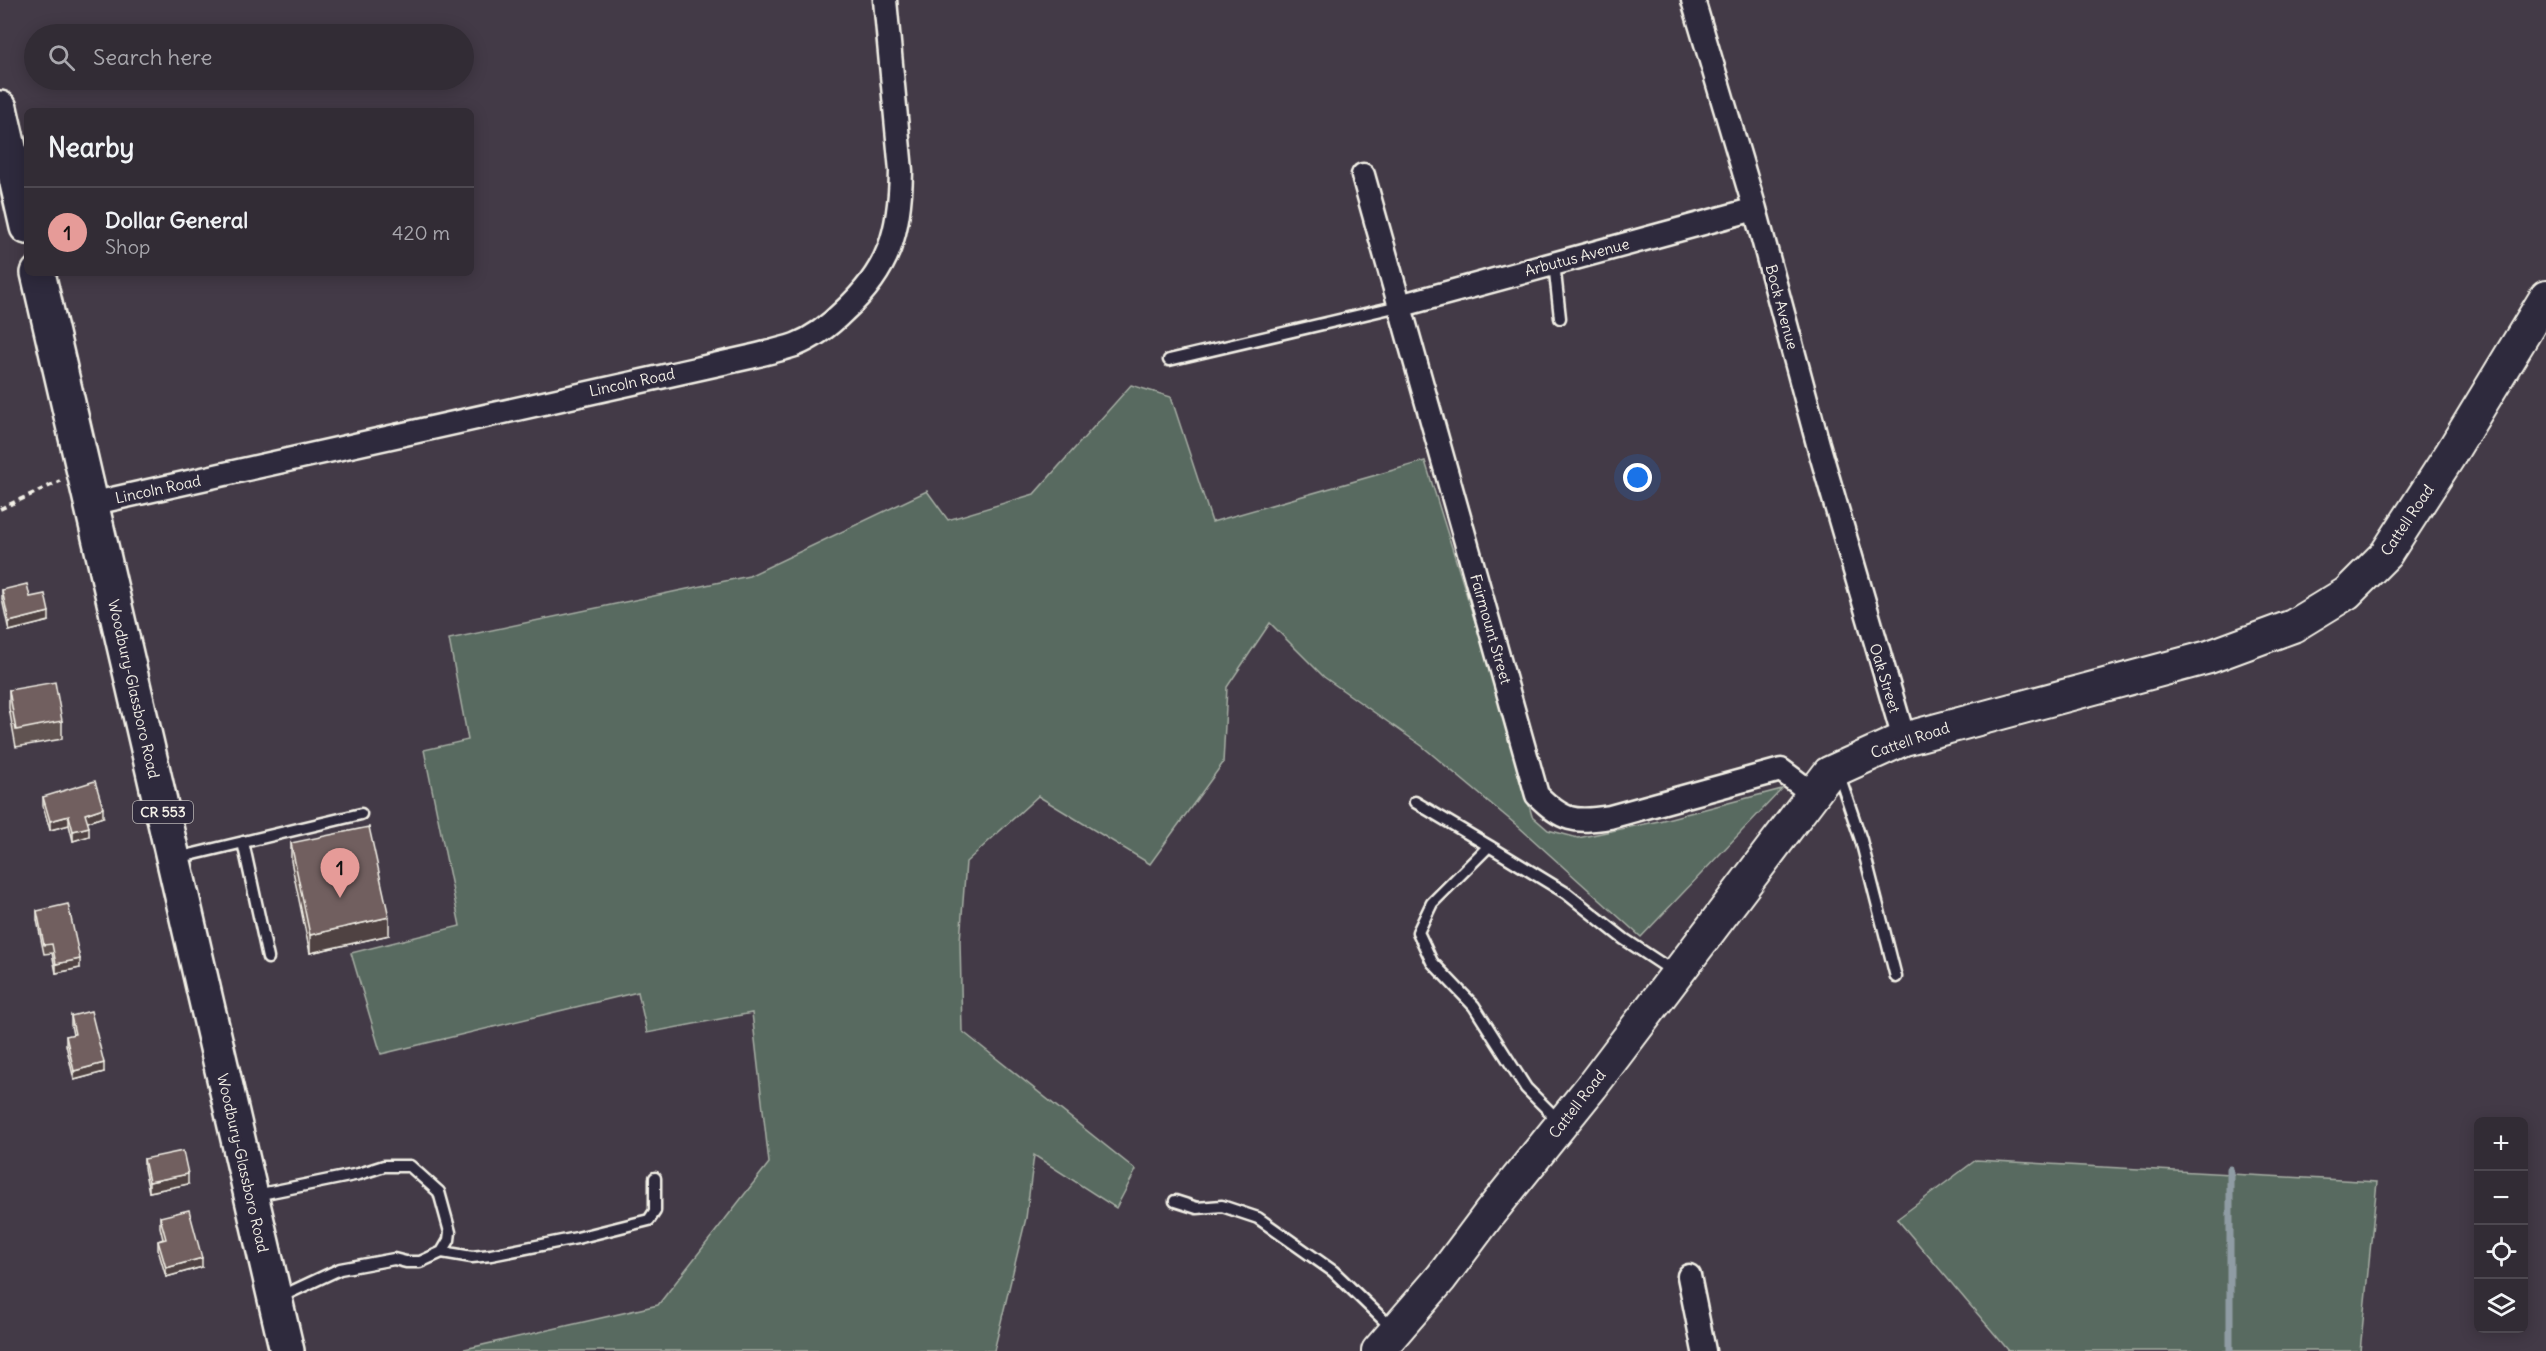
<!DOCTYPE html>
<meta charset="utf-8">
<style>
:root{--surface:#322c35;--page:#3d3841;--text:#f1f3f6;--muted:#a8a7ad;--line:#4d4850;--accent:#e69b98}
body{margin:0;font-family:Delius,sans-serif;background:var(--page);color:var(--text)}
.controls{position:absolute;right:18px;bottom:18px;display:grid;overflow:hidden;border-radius:9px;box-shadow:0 3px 15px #0003}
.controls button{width:54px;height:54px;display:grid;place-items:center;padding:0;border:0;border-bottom:2px solid var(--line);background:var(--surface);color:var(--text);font:30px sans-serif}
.you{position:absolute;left:1638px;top:478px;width:21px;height:21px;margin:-15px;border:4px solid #fff;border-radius:50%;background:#1a73e8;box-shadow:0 0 0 9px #1a73e833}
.badge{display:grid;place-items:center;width:39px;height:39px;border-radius:50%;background:var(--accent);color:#111;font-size:20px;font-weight:700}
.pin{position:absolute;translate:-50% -50px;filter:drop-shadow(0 2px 3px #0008)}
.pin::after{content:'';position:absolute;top:32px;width:21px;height:18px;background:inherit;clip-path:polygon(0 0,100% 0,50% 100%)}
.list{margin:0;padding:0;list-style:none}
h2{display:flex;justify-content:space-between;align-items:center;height:78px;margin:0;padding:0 24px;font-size:26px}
h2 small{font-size:20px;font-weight:400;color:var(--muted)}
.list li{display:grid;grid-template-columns:39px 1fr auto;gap:18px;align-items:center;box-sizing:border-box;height:90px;padding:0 24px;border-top:2px solid var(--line)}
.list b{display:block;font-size:22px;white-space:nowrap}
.list p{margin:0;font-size:20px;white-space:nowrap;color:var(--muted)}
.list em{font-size:20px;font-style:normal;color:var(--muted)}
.icon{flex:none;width:33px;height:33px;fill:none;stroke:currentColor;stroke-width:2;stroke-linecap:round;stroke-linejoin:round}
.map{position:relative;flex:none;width:2546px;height:1351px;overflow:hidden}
.search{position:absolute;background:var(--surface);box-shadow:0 3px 15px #0003;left:24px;top:24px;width:450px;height:66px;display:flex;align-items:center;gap:15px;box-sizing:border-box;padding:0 21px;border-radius:33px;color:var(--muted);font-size:22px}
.panel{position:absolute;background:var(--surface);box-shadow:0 3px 15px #0003;left:24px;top:108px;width:450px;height:168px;border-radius:9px}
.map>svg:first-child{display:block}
.green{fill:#596a61;stroke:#a6aea4;stroke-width:1.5}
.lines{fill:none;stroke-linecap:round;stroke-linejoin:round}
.stream{stroke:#8f9ca4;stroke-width:7}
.lane-casing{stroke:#f4f1e8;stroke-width:15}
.street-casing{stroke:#f4f1e8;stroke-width:27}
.secondary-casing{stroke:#f4f1e8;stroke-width:36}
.primary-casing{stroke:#f4f1e8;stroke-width:38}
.path{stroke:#f4f1e8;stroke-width:4;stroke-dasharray:6 4.5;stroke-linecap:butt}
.lane{stroke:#2f2a3d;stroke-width:10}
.street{stroke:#2f2a3d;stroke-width:22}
.secondary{stroke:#2f2a3d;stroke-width:32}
.primary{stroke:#2f2a3d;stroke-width:33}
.wall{fill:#615251;stroke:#f4f1e8;stroke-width:1.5}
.shaded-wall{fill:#4f4242;stroke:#f4f1e8;stroke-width:1.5}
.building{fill:#715f5e;stroke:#f4f1e8;stroke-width:1.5}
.labels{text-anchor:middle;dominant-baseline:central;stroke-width:6;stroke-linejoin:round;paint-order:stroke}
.shield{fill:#2f2a3d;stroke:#b9b5b5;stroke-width:1.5}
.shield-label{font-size:14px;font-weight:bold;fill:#f4f1e8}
.street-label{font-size:15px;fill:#f4f1e8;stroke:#2f2a3d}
</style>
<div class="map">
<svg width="2546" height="1351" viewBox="0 0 2546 1351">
<rect width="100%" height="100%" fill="#433a47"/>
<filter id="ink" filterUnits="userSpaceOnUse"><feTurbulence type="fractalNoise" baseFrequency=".0167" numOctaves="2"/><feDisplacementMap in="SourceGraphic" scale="12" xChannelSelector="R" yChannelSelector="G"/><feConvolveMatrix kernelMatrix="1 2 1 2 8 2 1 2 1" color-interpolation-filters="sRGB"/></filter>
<g filter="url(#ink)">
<path class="green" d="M1131,385L1171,397L1212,522L1425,461L1501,705L1532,816L1548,830L1578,838L1659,821L1782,789L1641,937L1520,828L1422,746L1324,677L1270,623L1227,687L1223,763L1150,864L1038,796L966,862L960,941L962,1031L1136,1170L1116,1208L1034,1155L1026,1218L994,1351H456L658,1305L769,1163L752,1013L647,1033L638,992L381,1054L351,953L460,926L424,750L468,740L449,639L749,576L927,491L948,520L1034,494Z
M1976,1160L2377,1182L2360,1351H2009L1897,1219Z"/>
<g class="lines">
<path class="stream" d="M2230,1351V1169"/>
<defs>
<path id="lane" d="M1554,263L1560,318
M1169,360L1399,306
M1838,772L1861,840L1896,977
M1415,802L1489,846L1432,903L1418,932L1432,962L1474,1006L1526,1088L1559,1121
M243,842L268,958
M1489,846L1566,893L1624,939L1674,972
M177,858L361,814
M256,1195L359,1174L384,1166H410L439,1192L450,1232L449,1240L442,1252L420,1262H406L394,1259L340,1269L278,1298
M1175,1201L1197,1208L1222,1206L1258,1218L1333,1271L1393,1329
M442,1252L472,1257L491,1255L577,1238L649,1220L655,1211V1178"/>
<path id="street" d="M1693,0L1755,209L1818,444L1904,739
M1363,175L1537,795C1563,821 1574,823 1610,817L1781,770L1813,794
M1399,306L1755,209
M90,504L750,357C765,353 780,350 795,345C813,338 830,325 844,311C890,269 900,231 901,171L885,0
M1689,1276L1704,1351"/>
<path id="secondary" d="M1378,1351L1441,1278L1489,1214L1592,1086L1829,773L1904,739L2209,657L2293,626L2347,593L2386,554L2450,455L2546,297"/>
<path id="primary" d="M0,108L27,227
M38,273L287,1351"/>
</defs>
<use href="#lane" class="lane-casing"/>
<use href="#street" class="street-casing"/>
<use href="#secondary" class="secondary-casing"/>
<use href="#primary" class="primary-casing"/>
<path class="path" d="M0,509L60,481"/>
<use href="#lane" class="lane"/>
<use href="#street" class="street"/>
<use href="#secondary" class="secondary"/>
<use href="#primary" class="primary"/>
</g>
<path class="wall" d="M2,590L30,597L49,621L9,631L2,599Z
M9,690L62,721V739L16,747L9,708Z
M43,797L103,817L87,822L89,836L73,841L69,825L50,830L43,806Z
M291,843L389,935L310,953L291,861Z
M37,911L80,968L56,973L52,953L44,954L37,920Z
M71,1016L104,1072L74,1080L66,1045V1036L73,1035L71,1025Z
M144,1159L188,1184L149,1192L144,1168Z
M160,1217L202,1267L166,1277L158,1250V1241L163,1239L160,1227Z"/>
<path class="shaded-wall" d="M49,612V621L9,631V622Z
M103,808V817L85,823V814Z
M69,816V825L50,830V821Z
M89,827V836L73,841V831Z
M389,917V935L310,953V935Z
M80,959V968L56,973V964Z
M104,1063V1072L74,1080V1071Z
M188,1174V1184L149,1192V1182Z
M202,1258V1267L166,1277V1268Z"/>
<path class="building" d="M27,584L30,597L45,594L49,612L9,622L2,590Z
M55,682L62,721L16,730L9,690Z
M95,781L103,808L85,814L89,827L73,831L69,816L50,821L43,797Z
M369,827L389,917L310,935L291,843Z
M68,904L80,959L56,964L52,944L44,945L37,911Z
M91,1011L104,1063L74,1071L66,1036L75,1034L71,1016Z
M183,1151L188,1174L149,1182L144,1159Z
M189,1210L202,1258L166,1268L158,1241L166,1239L160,1217Z"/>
</g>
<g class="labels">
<rect class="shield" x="133" y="801" width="60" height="22" rx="4.5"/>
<g class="shield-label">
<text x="163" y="812">CR 553</text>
</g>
<g class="street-label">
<text transform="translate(1577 257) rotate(-15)">Arbutus Avenue</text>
<text transform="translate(1782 307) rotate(75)">Bock Avenue</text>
<text transform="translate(632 382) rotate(-12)">Lincoln Road</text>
<text transform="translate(158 489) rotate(-12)">Lincoln Road</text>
<text transform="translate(2407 520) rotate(-56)">Cattell Road</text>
<text transform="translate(1491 629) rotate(74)">Fairmount Street</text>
<text transform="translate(1885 678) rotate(73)">Oak Street</text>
<text transform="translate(134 689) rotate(77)">Woodbury-Glassboro Road</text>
<text transform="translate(1910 740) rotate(-19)">Cattell Road</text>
<text transform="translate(1577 1104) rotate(-52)">Cattell Road</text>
<text transform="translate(243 1163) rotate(77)">Woodbury-Glassboro Road</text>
</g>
</g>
</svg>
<div class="controls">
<button>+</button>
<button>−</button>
<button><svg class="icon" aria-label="locate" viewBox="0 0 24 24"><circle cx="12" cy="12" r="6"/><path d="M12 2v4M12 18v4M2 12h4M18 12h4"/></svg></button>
<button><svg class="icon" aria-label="layers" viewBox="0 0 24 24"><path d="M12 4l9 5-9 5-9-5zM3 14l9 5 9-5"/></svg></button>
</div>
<div class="you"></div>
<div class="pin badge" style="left:340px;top:898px">1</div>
<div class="search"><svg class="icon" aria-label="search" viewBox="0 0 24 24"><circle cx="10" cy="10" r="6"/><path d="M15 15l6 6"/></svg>Search here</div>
<section class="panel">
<h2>Nearby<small></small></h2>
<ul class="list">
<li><span class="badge">1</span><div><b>Dollar General</b><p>Shop</p></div><em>420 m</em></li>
</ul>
</section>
</div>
